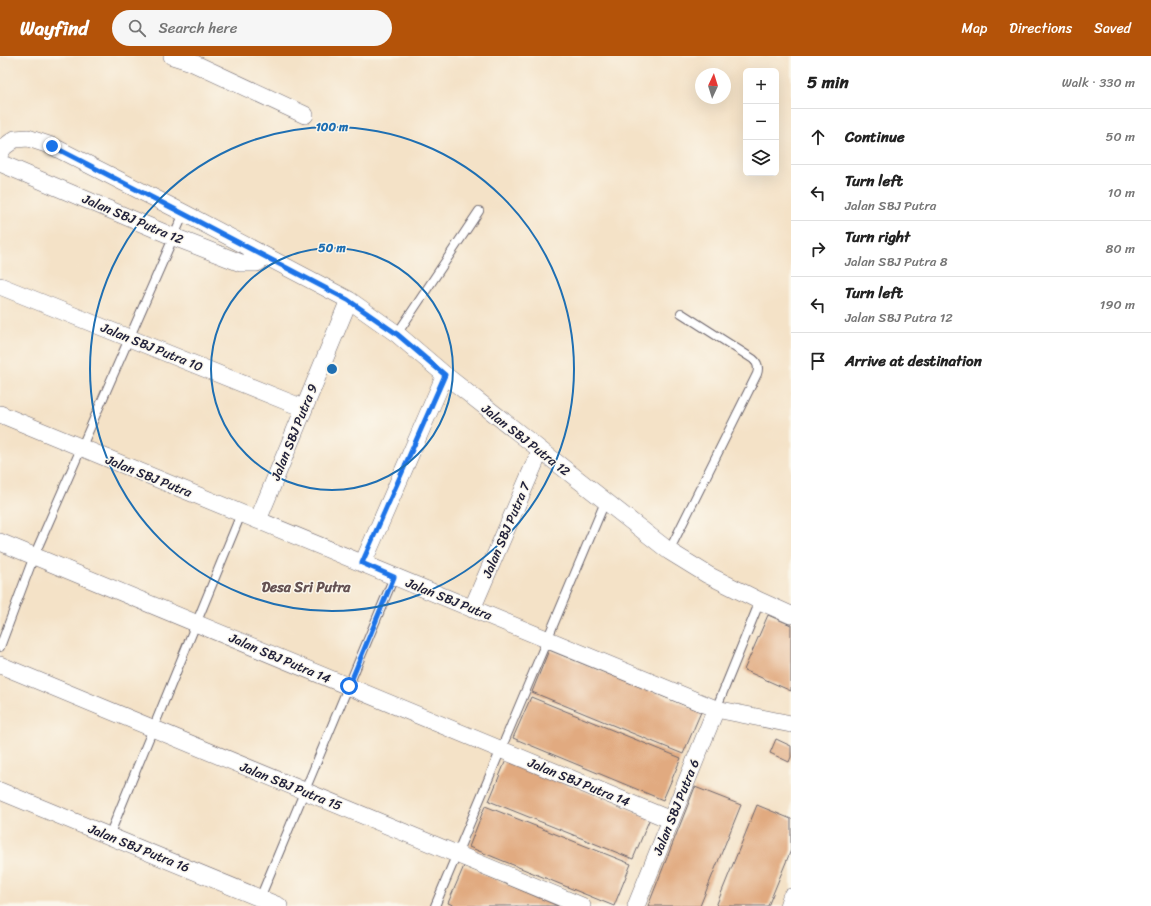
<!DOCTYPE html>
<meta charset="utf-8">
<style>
:root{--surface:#fff;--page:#f6f6f6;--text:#222;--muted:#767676;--line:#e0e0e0;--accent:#b45309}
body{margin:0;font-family:Sriracha,sans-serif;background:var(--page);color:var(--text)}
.controls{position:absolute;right:12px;top:12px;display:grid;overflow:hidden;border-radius:6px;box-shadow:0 4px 16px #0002}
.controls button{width:36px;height:36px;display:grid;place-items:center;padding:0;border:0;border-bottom:1px solid var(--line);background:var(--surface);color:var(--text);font:20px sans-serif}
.compass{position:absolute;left:695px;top:12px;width:36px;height:36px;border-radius:50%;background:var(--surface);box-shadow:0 4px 16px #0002;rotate:4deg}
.stop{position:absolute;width:12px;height:12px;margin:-9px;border:3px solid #1a73e8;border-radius:50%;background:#fff}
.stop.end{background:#1a73e8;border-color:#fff;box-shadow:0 1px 4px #0008}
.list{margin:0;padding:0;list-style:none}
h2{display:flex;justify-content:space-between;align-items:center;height:52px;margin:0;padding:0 16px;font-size:17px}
h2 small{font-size:13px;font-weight:400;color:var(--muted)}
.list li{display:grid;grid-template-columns:26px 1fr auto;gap:12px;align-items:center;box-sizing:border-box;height:56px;padding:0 16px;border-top:1px solid var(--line)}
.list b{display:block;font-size:15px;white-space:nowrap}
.list p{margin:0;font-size:13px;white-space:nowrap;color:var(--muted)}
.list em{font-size:13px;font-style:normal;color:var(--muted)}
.icon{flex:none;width:22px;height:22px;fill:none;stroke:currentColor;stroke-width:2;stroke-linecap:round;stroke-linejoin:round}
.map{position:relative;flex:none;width:791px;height:850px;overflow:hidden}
header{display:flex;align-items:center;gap:24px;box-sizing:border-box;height:56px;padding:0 20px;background:var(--accent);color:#fff}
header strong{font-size:19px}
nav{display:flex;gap:22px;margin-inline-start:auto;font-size:14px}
.search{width:280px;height:36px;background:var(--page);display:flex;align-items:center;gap:10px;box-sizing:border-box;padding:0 14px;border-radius:22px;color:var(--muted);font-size:15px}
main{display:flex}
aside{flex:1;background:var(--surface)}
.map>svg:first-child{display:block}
.building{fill:#e1aa80}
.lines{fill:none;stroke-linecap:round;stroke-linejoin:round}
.lane-casing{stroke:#6c656c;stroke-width:10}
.street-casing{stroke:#6c656c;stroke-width:18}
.lane{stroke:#fff;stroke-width:8}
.street{stroke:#fff;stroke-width:17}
.route{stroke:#1a73e8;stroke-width:5}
.ring{fill:none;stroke:#1f6fb2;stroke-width:2}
.labels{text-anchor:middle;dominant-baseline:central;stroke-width:3;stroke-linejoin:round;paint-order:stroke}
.street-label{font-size:13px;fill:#22223b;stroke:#fbf7ec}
.neighbourhood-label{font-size:14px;font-weight:bold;fill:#655253;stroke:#fbf7ec}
.centre{fill:#1f6fb2;stroke:#fbf7ec;stroke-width:2}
.ring-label{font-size:12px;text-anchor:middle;font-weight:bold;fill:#1f6fb2;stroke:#fbf7ec;stroke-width:3;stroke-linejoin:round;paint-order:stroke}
</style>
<header>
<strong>Wayfind</strong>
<div class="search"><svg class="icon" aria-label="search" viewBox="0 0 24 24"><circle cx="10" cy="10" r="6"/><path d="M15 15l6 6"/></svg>Search here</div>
<nav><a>Map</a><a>Directions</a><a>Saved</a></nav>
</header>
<main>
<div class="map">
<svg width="791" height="850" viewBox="0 0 791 850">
<rect width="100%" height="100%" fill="#fbf7ec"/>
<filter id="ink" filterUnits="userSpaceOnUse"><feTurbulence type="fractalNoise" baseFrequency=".025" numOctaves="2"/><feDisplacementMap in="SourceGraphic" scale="8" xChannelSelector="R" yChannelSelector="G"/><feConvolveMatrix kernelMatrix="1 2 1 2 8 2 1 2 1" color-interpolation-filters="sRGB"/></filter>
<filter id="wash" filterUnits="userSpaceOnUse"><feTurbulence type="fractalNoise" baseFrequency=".012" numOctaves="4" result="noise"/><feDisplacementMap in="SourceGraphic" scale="16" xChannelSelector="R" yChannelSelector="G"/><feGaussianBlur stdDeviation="0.9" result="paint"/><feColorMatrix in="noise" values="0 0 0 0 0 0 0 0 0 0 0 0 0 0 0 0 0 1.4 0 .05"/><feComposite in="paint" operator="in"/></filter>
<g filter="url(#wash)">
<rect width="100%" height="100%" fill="#f4e2c7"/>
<g id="blocks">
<path class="building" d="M768,559L791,569V635L744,614Z
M549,594L701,656L683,698L532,636Z
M531,641L681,702L663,744L513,682Z
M776,683L791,690V701L789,706L770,697Z
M506,704L650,762L633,803L489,745Z
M695,731L741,749L700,850H648Z
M757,749L791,763V794L768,850H716Z
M485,750L631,808L614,850L469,791Z
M464,810L558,850H455L448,847Z"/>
</g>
</g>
<g filter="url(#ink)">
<use href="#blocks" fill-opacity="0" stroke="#6c656c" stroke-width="1"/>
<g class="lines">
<defs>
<path id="lane" d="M397,278L479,155
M669,495L757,318C759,312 758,307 753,303L681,257
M0,591L34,500L184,157
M716,653L760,545
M109,780L241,458
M260,842L394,521
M435,850L605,446"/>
<path id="street" d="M172,0L191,6L305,59
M0,97L4,91L15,83L28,82L52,90L184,157L349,244L397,278L445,319L669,495L708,519L760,545L791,559
M0,107L174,181L241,207H257L266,201
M0,230L303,352
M0,358L716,653L791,668
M258,464L349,244
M0,486L671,764
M363,507L445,319
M472,553L540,395
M0,609L582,850
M0,735L279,850
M636,850L716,653
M788,850L791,841"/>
</defs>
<use href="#lane" class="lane-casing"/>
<use href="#street" class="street-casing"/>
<use href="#lane" class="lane"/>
<use href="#street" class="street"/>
</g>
</g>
<g class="lines" filter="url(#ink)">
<path class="route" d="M52,90L184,158L348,244L397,278L445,319L362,507L394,521L349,630"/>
</g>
<g class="ring">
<circle cx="332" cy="313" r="121"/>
<circle cx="332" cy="313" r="242"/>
</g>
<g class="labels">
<g class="street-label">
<text transform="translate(133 163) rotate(23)">Jalan SBJ Putra 12</text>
<text transform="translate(152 291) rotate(22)">Jalan SBJ Putra 10</text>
<text transform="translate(294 376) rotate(-68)">Jalan SBJ Putra 9</text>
<text transform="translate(526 384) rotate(38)">Jalan SBJ Putra 12</text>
<text transform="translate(149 420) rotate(22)">Jalan SBJ Putra</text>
<text transform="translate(506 474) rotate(-67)">Jalan SBJ Putra 7</text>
<text transform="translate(449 543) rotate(22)">Jalan SBJ Putra</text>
<text transform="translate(280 602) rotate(23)">Jalan SBJ Putra 14</text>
<text transform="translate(579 726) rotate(22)">Jalan SBJ Putra 14</text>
<text transform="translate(291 730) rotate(22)">Jalan SBJ Putra 15</text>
<text transform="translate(676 751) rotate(-68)">Jalan SBJ Putra 6</text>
<text transform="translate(139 792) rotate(22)">Jalan SBJ Putra 16</text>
</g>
<g class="neighbourhood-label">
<text x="306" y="531">Desa Sri Putra</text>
</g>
</g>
<circle cx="332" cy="313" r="6" class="centre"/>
<g class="ring-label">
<text x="332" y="75">100 m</text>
<text x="332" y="196">50 m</text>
</g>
</svg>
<div class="controls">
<button>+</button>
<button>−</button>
<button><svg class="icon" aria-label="layers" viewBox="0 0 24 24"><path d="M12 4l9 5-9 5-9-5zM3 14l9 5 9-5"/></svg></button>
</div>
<svg class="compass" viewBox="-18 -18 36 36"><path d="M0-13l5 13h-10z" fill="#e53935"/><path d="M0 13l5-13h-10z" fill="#767676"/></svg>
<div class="stop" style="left:349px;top:630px"></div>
<div class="stop end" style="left:52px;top:90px"></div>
</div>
<aside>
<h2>5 min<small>Walk · 330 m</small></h2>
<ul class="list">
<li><svg class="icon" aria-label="ahead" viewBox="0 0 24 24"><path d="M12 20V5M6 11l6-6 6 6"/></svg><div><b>Continue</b></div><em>50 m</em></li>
<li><svg class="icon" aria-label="left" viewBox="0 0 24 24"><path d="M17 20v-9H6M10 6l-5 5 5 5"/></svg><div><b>Turn left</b><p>Jalan SBJ Putra</p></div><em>10 m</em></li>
<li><svg class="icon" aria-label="right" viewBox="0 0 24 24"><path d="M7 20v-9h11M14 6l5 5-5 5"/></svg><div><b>Turn right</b><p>Jalan SBJ Putra 8</p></div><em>80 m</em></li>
<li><svg class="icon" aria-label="left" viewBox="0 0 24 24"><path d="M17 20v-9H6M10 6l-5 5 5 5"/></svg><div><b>Turn left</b><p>Jalan SBJ Putra 12</p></div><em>190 m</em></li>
<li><svg class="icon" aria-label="arrive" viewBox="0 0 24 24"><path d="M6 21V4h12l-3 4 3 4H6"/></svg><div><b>Arrive at destination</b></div></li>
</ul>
</aside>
</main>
